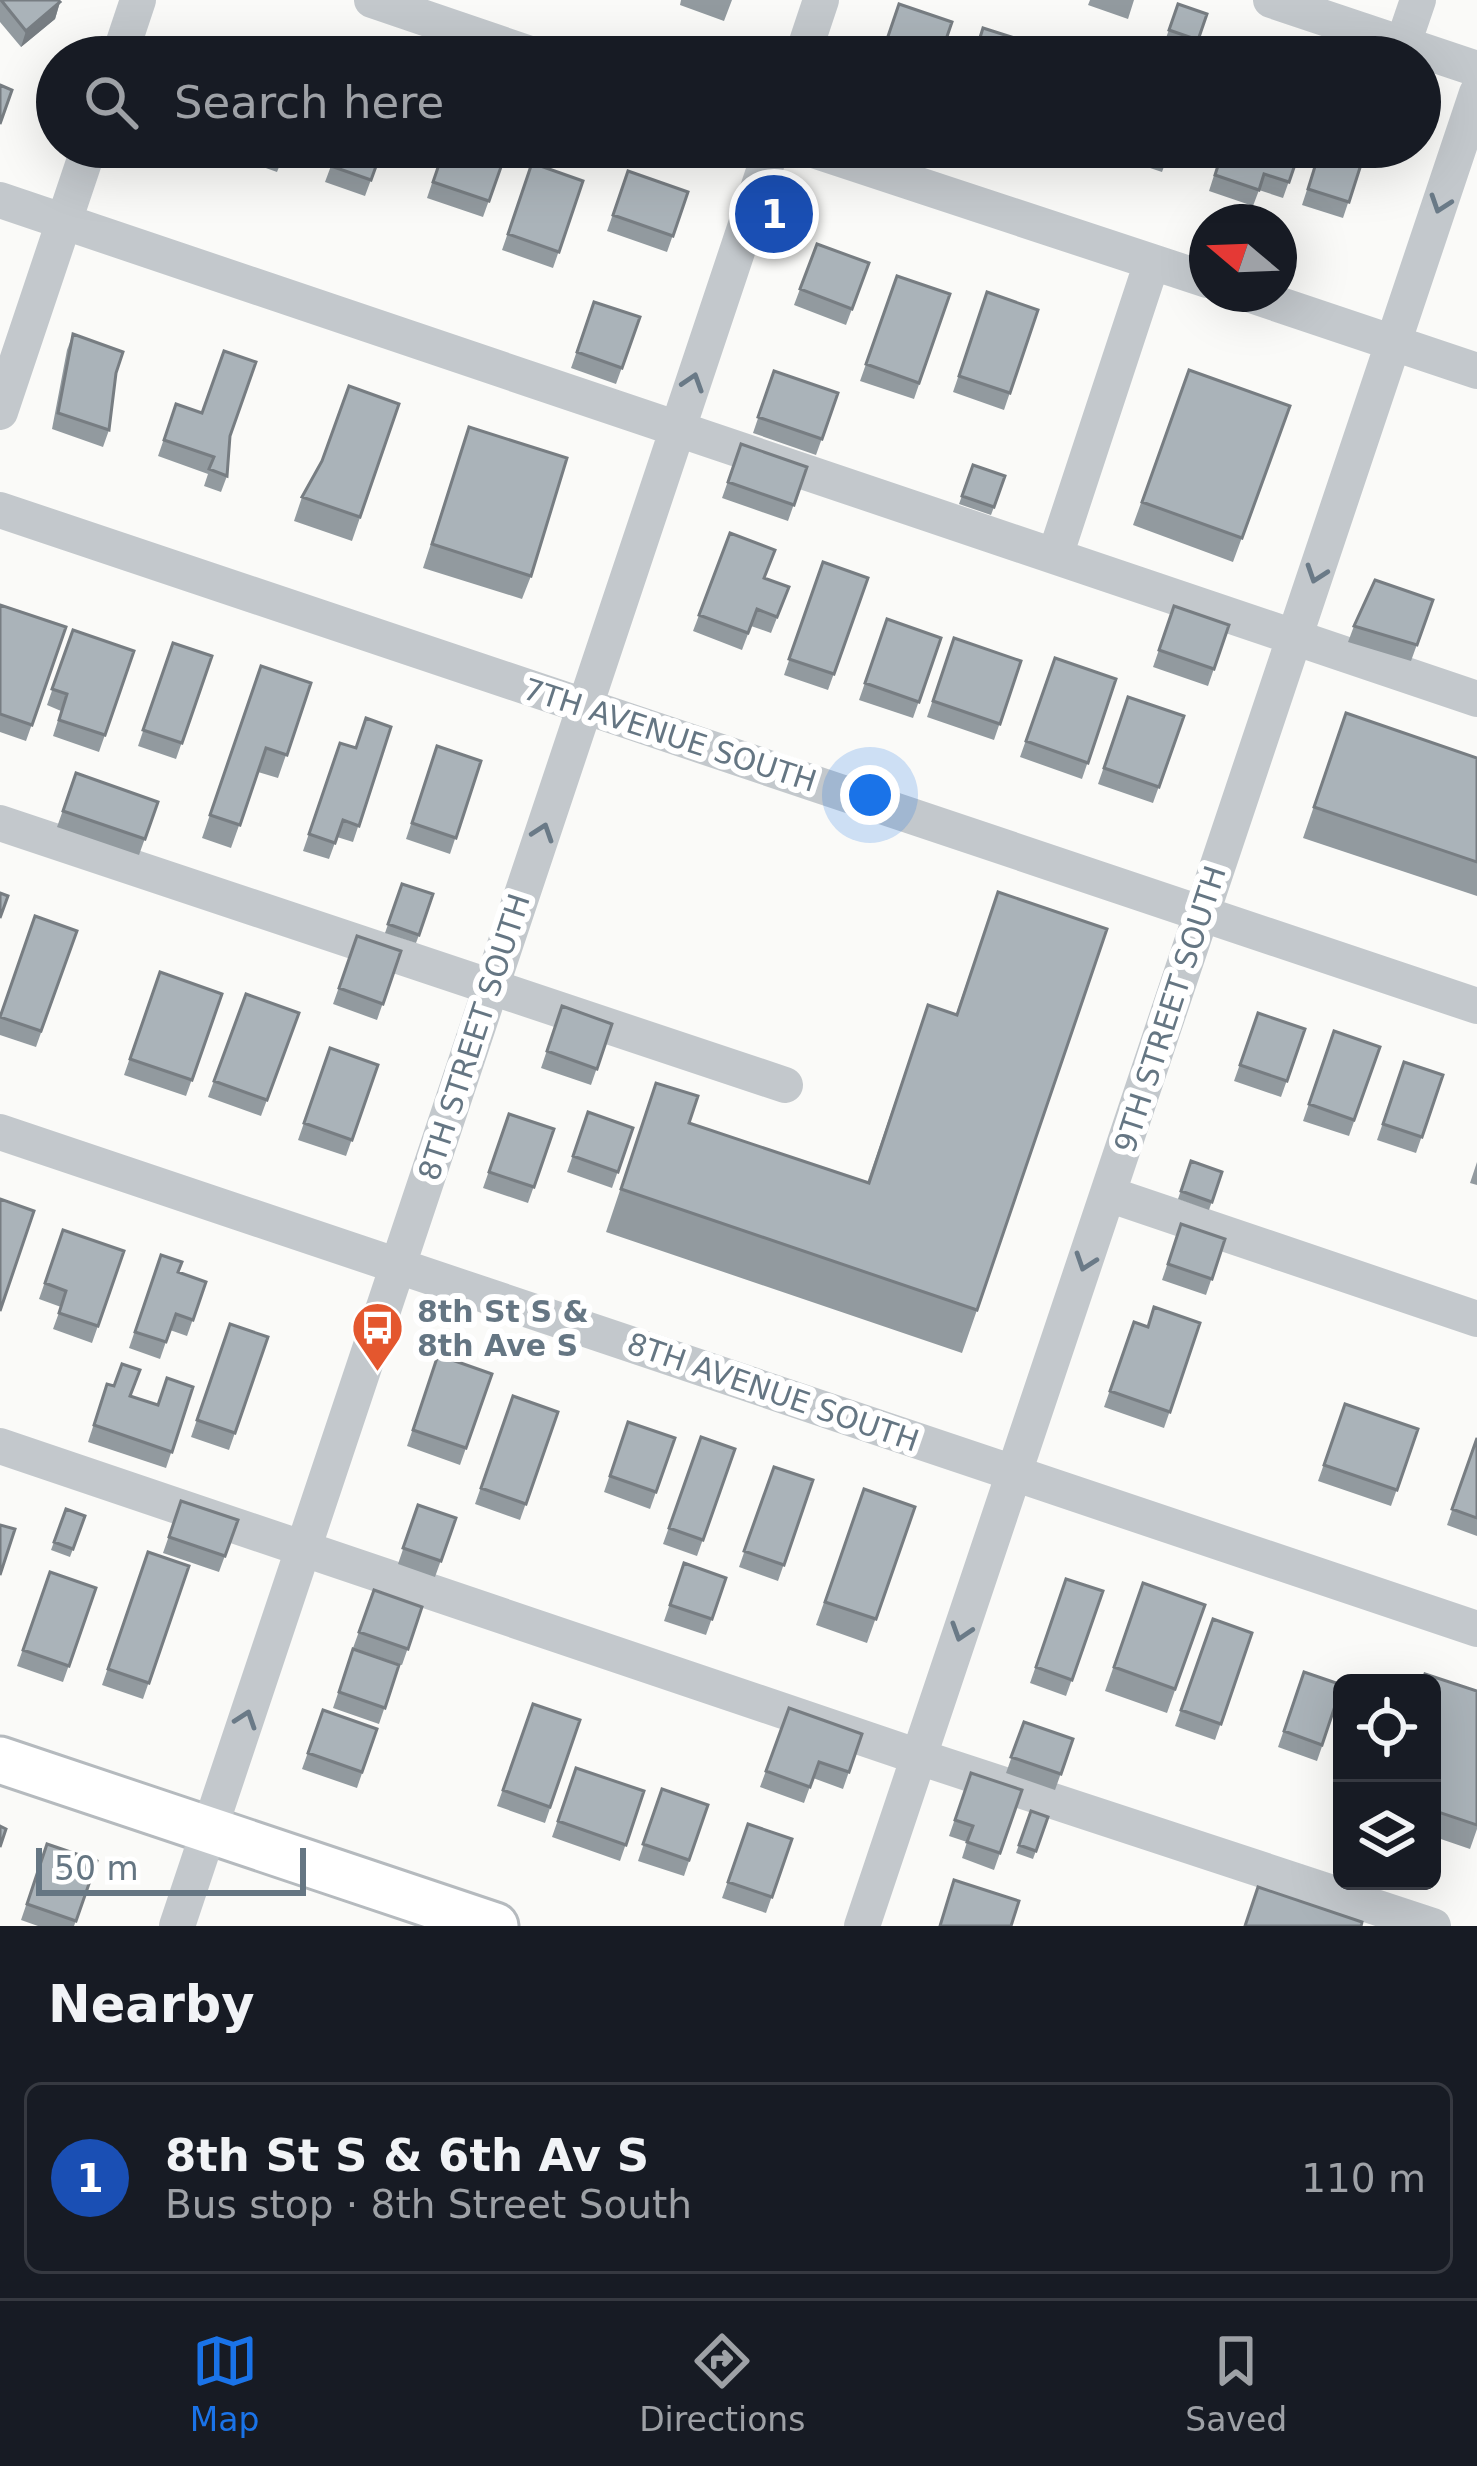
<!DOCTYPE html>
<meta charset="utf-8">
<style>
:root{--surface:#171b24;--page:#242831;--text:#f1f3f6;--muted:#9ea1a6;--line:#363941;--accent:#1a73e8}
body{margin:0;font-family:"DejaVu Sans",sans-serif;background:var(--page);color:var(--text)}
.controls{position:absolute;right:36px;bottom:36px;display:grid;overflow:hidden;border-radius:18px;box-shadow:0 12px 48px #0002}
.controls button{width:108px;height:108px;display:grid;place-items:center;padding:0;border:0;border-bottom:3px solid var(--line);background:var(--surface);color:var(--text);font:60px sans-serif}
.compass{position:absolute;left:1189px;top:204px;width:108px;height:108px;border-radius:50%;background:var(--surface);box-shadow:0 12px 48px #0002;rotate:289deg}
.scale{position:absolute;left:36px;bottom:30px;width:270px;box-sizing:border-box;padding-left:12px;border:6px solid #657683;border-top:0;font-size:33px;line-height:42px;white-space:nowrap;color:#657683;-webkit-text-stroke:9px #fff;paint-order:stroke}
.you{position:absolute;left:870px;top:795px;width:42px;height:42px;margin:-30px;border:9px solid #fff;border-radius:50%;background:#1a73e8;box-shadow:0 0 0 18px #1a73e833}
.badge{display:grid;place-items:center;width:78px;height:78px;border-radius:50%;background:var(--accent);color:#fff;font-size:39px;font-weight:700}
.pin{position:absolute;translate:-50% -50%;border:6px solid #fff;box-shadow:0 3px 12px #0006}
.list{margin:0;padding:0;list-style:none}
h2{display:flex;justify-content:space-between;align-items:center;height:156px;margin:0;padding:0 48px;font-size:51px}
h2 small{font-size:39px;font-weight:400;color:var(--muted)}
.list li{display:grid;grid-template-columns:78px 1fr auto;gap:36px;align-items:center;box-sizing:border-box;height:192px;margin:0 24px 24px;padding:0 24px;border:3px solid var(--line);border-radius:18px}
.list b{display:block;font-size:45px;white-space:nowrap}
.list p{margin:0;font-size:39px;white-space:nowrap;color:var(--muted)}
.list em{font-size:39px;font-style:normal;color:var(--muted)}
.icon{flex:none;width:66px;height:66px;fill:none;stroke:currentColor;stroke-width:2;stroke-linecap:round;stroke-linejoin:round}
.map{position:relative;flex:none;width:1477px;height:1926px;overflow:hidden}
.search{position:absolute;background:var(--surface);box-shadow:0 12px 48px #0002;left:36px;right:36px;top:36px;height:132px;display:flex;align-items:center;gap:30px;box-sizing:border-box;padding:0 42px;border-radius:66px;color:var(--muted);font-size:45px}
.sheet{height:372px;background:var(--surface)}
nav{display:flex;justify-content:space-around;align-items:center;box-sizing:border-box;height:168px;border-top:3px solid var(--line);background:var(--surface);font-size:33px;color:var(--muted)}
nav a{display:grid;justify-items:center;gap:6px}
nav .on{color:var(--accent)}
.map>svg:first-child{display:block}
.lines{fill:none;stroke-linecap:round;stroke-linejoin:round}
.major-casing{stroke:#b5babe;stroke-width:51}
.minor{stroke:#c3c8cc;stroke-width:36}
.major{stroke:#fff;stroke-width:45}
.wall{fill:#929a9f}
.shaded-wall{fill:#777d82}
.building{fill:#aab3b9;stroke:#777d82;stroke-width:3}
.oneway{stroke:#6a7a87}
.labels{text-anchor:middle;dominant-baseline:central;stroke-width:12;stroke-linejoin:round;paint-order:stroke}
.street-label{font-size:30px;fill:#657683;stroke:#fff}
.poi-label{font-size:30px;font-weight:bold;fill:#657683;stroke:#fff;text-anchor:start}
</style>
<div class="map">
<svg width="1477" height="1926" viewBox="0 0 1477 1926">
<rect width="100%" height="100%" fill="#fafaf8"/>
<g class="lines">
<defs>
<path id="major" d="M0,1760L495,1926"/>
</defs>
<use href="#major" class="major-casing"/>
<path class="minor" d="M372,0L539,57
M1271,0L1477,69
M1403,44L1418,0
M119,57L138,0
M802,57L821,0
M804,147L1207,280
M0,200L1477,699
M1248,294L1477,371
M0,412L89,147
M0,510L1477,1006
M1055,556L1152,262
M0,823L785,1085
M0,1132L1477,1629
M1108,1194L1477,1319
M0,1446L919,1757L1433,1926
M177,1926L772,147
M862,1926L1477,93"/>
<use href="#major" class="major"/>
</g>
<path class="wall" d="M0,0H58L60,2L55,19L21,47L0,22Z
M681,0H732L724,21L680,5Z
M1090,0H1134L1128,19L1088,5Z
M1178,4L1207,14L1195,48L1166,38Z
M175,147H207L203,157Z
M233,147H287L277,172L230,155Z
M338,147H383L365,196L325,182Z
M444,147H508L483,217L427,198Z
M1127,147H1171L1162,172L1123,159Z
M1223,147H1301L1283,198L1259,190L1253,206L1209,191Z
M1321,147L1365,152L1343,218L1302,205Z
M532,163L583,181L553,268L502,250Z
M628,171L688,192L667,252L607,231Z
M817,244L869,263L846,325L794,305Z
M897,276L950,294L914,399L860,381Z
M987,292L1038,310L1004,410L953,392Z
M594,302L640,317L616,384L571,368Z
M73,334L116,373L109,430L103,447L52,429L67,350Z
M1189,370L1290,406L1233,562L1133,525Z
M774,371L838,393L816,455L753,433Z
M176,404L230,436L227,476L221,492L204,486L208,474L158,456Z
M399,404L352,541L294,521L302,497Z
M469,427L531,576L522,599L423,568Z
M741,444L807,467L788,521L722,498Z
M973,465L994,507L991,515L959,504Z
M730,533L764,578L789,587L771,633L751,626L742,650L693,631Z
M823,562L868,578L828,690L784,675Z
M1433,600L1411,661L1348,642L1354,626Z
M0,605L66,627L26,741L0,732Z
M1174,606L1229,625L1208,686L1153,667Z
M887,619L941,638L913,718L859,700Z
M73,630L134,651L99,752L53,736L61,711L47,705Z
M954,638L1021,661L994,740L927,717Z
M173,643L212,656L176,759L138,746Z
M1055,658L1116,679L1082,779L1020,757Z
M261,666L311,683L278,778L258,772L231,848L202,838Z
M1128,697L1184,716L1153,803L1098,784Z
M1346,713L1477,758V896L1303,838Z
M391,727L353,842L337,837L329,859L303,851L340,743L355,748Z
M437,746L481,761L450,854L406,839Z
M76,773L158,802L139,855L57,827Z
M402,884L419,935L416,943L385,933Z
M998,892L977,1310L962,1353L606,1232L656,1083L689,1123L867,1183L928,1005L956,1014Z
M77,931L36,1047L0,1035V1013Z
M357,936L401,951L377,1020L333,1004Z
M160,972L222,994L186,1096L124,1075Z
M246,994L299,1013L261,1116L208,1097Z
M562,1006L612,1024L591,1085L541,1068Z
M1258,1013L1305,1029L1281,1097L1234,1081Z
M1334,1031L1380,1047L1349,1136L1303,1121Z
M330,1048L378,1065L346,1156L298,1140Z
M1404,1062L1443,1075L1416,1153L1377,1140Z
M588,1112L633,1128L612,1188L567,1172Z
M509,1114L554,1129L528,1203L483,1188Z
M1191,1161L1222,1172L1209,1210L1178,1199Z
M1477,1162V1185L1470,1183Z
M1181,1224L1225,1239L1206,1295L1162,1280Z
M63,1230L124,1251L92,1343L53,1329L61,1307L39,1299Z
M161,1255L178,1272L206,1282L187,1336L170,1330L160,1359L129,1348Z
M1134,1322L1147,1326L1200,1323L1164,1428L1104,1407Z
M230,1324L268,1337L229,1450L191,1437Z
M438,1355L492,1374L460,1465L407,1446Z
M107,1384L130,1396L158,1405L193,1387L166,1468L88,1442Z
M513,1396L558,1412L520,1520L475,1504Z
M1345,1404L1418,1429L1391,1506L1318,1481Z
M628,1422L675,1438L650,1509L604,1492Z
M701,1437L735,1449L697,1556L663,1544Z
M1477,1437V1536L1447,1525Z
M774,1467L813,1480L778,1581L739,1567Z
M864,1489L915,1507L867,1643L816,1625Z
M181,1501L238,1520L219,1572L163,1553Z
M418,1505L456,1518L435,1577L398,1564Z
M66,1509L85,1516L70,1557L51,1550Z
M148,1552L189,1566L143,1699L102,1685Z
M684,1563L726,1578L706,1635L664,1621Z
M50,1572L96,1588L63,1682L17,1666Z
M1066,1579L1103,1591L1066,1696L1030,1683Z
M1143,1583L1205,1605L1167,1713L1105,1691Z
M374,1590L422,1607L402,1665L353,1648Z
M1213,1619L1252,1633L1215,1740L1175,1726Z
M353,1649L399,1665L379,1724L333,1708Z
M1304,1672L1342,1688L1317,1761L1278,1747Z
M1432,1683L1477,1691V1829L1470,1849L1432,1836Z
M533,1704L580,1720L545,1823L497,1806Z
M789,1708L862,1734L843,1789L813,1778L804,1803L760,1787Z
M323,1710L377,1729L357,1788L302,1769Z
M1024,1722L1073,1739L1055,1790L1006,1773Z
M576,1768L644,1791L620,1861L552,1837Z
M971,1773L1022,1790L994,1870L962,1858L967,1842L949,1836Z
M662,1789L708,1805L684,1876L638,1861Z
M1031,1811L1048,1817L1033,1859L1016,1853Z
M748,1824L792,1839L766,1913L722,1898Z
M47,1844L97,1861L74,1926H38L21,1920Z"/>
<path class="shaded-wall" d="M60,2L55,19L21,47L26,31Z"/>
<path class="building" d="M1,0H58L60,2L26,31Z
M899,4L952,22L940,57H890L882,54Z
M1178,4L1207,14L1198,40L1169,30Z
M983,28L1027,42L1022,57H974Z
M203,39L240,52L238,57H197Z
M1385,48L1411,57H1382Z
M0,85L12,90L0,124Z
M258,147H286L283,156Z
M338,147H383L371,180L331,166Z
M445,147H508L489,201L433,182Z
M1142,147H1171L1168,156Z
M1224,147H1301L1289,182L1264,174L1259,190L1215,175Z
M1321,147H1350L1365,152L1349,202L1308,189Z
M532,163L583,181L559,252L508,234Z
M628,171L688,192L673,236L613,215Z
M817,244L869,263L852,309L800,289Z
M897,276L950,294L919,383L866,364Z
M987,292L1038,310L1010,393L959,376Z
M594,302L640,317L622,368L577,352Z
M73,334L123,352L116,373L109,430L58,413Z
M224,351L256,362L230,436L227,476L209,469L214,457L164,440L176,404L202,413Z
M1189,370L1290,406L1242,538L1142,502Z
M774,371L838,393L822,439L758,417Z
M349,386L399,404L360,517L302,497L322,461Z
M469,427L567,458L531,576L432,544Z
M741,444L807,467L794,505L728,482Z
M973,465L1005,476L994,507L962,496Z
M730,533L775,550L764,578L789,587L777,617L757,609L748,633L699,615Z
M823,562L868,578L834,674L789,659Z
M1375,580L1433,600L1417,645L1354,626Z
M0,605L66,627L32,725L0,714Z
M1174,606L1229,625L1214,669L1159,650Z
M887,619L941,638L919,702L865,683Z
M73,630L134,651L105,735L59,720L67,694L52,689Z
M954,638L1021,661L1000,724L933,701Z
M173,643L212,656L182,743L143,730Z
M1055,658L1116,679L1088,763L1026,741Z
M261,666L311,683L287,755L266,748L240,825L210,815Z
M1128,697L1184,716L1159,787L1104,768Z
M1346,713L1477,758V862L1314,807Z
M366,718L391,727L359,826L343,820L335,843L309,834L340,743L356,748Z
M437,746L481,761L456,838L412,823Z
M76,773L158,802L145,839L63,811Z
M402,884L433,894L419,935L388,924Z
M998,892L1107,929L977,1310L621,1189L656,1083L698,1096L689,1123L869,1183L928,1005L957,1015Z
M0,893L8,896L0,918Z
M35,916L77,931L41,1031L0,1017Z
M357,936L401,951L383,1004L339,988Z
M160,972L222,994L192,1080L130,1059Z
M246,994L299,1013L267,1100L214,1081Z
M562,1006L612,1024L597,1069L547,1051Z
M1258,1013L1305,1029L1287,1081L1240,1065Z
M1334,1031L1380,1047L1354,1120L1309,1104Z
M330,1048L378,1065L352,1140L304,1123Z
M1404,1062L1443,1075L1422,1137L1383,1124Z
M588,1112L633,1128L618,1172L573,1156Z
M509,1114L554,1129L534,1187L489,1172Z
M1191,1161L1222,1172L1212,1202L1181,1191Z
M0,1199L34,1211L0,1311Z
M1181,1224L1225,1239L1212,1279L1168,1264Z
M63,1230L124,1251L98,1326L59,1313L66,1291L45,1283Z
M161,1255L182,1262L178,1272L206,1282L193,1320L176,1314L166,1342L135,1332Z
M1154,1307L1200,1323L1170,1412L1110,1391L1134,1322L1148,1327Z
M230,1324L268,1337L235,1433L197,1420Z
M438,1355L492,1374L466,1448L413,1430Z
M122,1364L140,1370L130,1396L158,1405L167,1378L193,1387L172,1452L94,1425L107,1384L114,1386Z
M513,1396L558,1412L526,1504L481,1488Z
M1345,1404L1418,1429L1397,1490L1324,1465Z
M628,1422L675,1438L656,1492L610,1476Z
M701,1437L735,1449L703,1540L669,1528Z
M1477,1438V1518L1452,1509Z
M774,1467L813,1480L784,1565L744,1551Z
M864,1489L915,1507L876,1619L825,1602Z
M181,1501L238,1520L225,1556L169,1537Z
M418,1505L456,1518L441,1561L403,1548Z
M66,1509L85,1516L73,1549L54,1542Z
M0,1525L15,1529L0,1575Z
M148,1552L189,1566L149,1683L108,1669Z
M684,1563L726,1578L712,1619L670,1605Z
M50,1572L96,1588L69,1666L23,1650Z
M1066,1579L1103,1591L1072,1680L1036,1667Z
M1143,1583L1205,1605L1175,1689L1114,1667Z
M374,1590L422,1607L408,1649L359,1632Z
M1213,1619L1252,1633L1221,1724L1181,1710Z
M353,1649L399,1665L385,1708L339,1692Z
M1304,1672L1342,1685L1322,1745L1284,1731Z
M1425,1674L1477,1691V1825L1432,1810V1683H1422Z
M533,1704L580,1720L550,1807L503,1790Z
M789,1708L862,1734L849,1772L819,1762L810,1787L766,1771Z
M323,1710L377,1729L362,1772L308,1753Z
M1024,1722L1073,1739L1061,1774L1011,1757Z
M576,1768L644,1791L626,1845L558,1821Z
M971,1773L1022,1790L1000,1853L967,1842L973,1826L955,1820Z
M662,1789L708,1805L689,1860L643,1844Z
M1031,1811L1048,1817L1036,1851L1019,1845Z
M748,1824L792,1839L772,1897L728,1882Z
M0,1826L6,1829L0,1847Z
M47,1844L97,1861L76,1921L27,1904Z
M954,1880L1019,1901L1011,1926H940Z
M1258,1887L1362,1922L1361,1926H1245Z"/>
<defs><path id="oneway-chevron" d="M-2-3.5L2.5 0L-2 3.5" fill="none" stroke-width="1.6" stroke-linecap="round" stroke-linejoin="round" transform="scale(3)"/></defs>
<g class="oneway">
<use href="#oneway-chevron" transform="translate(1440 204) rotate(109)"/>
<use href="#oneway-chevron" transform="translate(693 382) rotate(-72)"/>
<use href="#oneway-chevron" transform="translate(1316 574) rotate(109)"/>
<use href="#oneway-chevron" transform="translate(543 832) rotate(-71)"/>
<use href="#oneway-chevron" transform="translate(1085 1262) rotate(109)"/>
<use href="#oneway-chevron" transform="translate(961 1632) rotate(108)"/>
<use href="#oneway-chevron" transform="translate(246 1719) rotate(-71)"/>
</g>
<defs>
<symbol id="bus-pin" viewBox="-11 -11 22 30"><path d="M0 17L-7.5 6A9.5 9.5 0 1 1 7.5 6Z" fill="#e4572e" stroke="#fff"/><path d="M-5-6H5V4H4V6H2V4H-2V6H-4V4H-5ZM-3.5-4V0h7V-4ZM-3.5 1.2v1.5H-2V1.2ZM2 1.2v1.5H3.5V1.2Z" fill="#fff"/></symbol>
</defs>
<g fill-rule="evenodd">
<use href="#bus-pin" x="348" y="1298" width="59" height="81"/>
</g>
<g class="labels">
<g class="street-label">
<text transform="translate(670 735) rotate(18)">7TH AVENUE SOUTH</text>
<text transform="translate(1170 1009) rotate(-72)">9TH STREET SOUTH</text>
<text transform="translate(474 1037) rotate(-72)">8TH STREET SOUTH</text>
<text transform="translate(773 1392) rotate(19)">8TH AVENUE SOUTH</text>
</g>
<g class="poi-label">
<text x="417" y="1311">8th St S &amp;<tspan x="417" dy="34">8th Ave S</tspan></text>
</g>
</g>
</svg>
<div class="controls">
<button><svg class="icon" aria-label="locate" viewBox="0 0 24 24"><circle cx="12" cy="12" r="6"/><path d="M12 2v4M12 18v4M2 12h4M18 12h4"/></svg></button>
<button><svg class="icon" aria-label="layers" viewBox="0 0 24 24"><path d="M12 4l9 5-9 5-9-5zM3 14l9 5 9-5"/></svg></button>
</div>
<svg class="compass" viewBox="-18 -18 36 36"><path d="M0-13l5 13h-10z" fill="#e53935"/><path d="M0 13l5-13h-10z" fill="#9ea1a6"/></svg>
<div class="scale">50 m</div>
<div class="you"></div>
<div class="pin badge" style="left:774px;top:214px;background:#1a4fb4">1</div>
<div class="search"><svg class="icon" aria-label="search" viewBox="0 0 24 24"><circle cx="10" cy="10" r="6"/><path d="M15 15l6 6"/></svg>Search here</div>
</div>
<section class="sheet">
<h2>Nearby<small></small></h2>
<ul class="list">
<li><span class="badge" style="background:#1a4fb4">1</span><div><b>8th St S &amp; 6th Av S</b><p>Bus stop · 8th Street South</p></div><em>110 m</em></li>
</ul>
</section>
<nav>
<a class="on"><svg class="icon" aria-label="map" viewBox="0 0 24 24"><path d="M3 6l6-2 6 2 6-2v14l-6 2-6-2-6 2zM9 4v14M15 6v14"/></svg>Map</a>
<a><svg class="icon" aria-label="directions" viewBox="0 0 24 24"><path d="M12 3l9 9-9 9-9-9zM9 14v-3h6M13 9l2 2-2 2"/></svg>Directions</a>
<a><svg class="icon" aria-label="saved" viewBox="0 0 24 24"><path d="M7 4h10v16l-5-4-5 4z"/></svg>Saved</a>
</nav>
